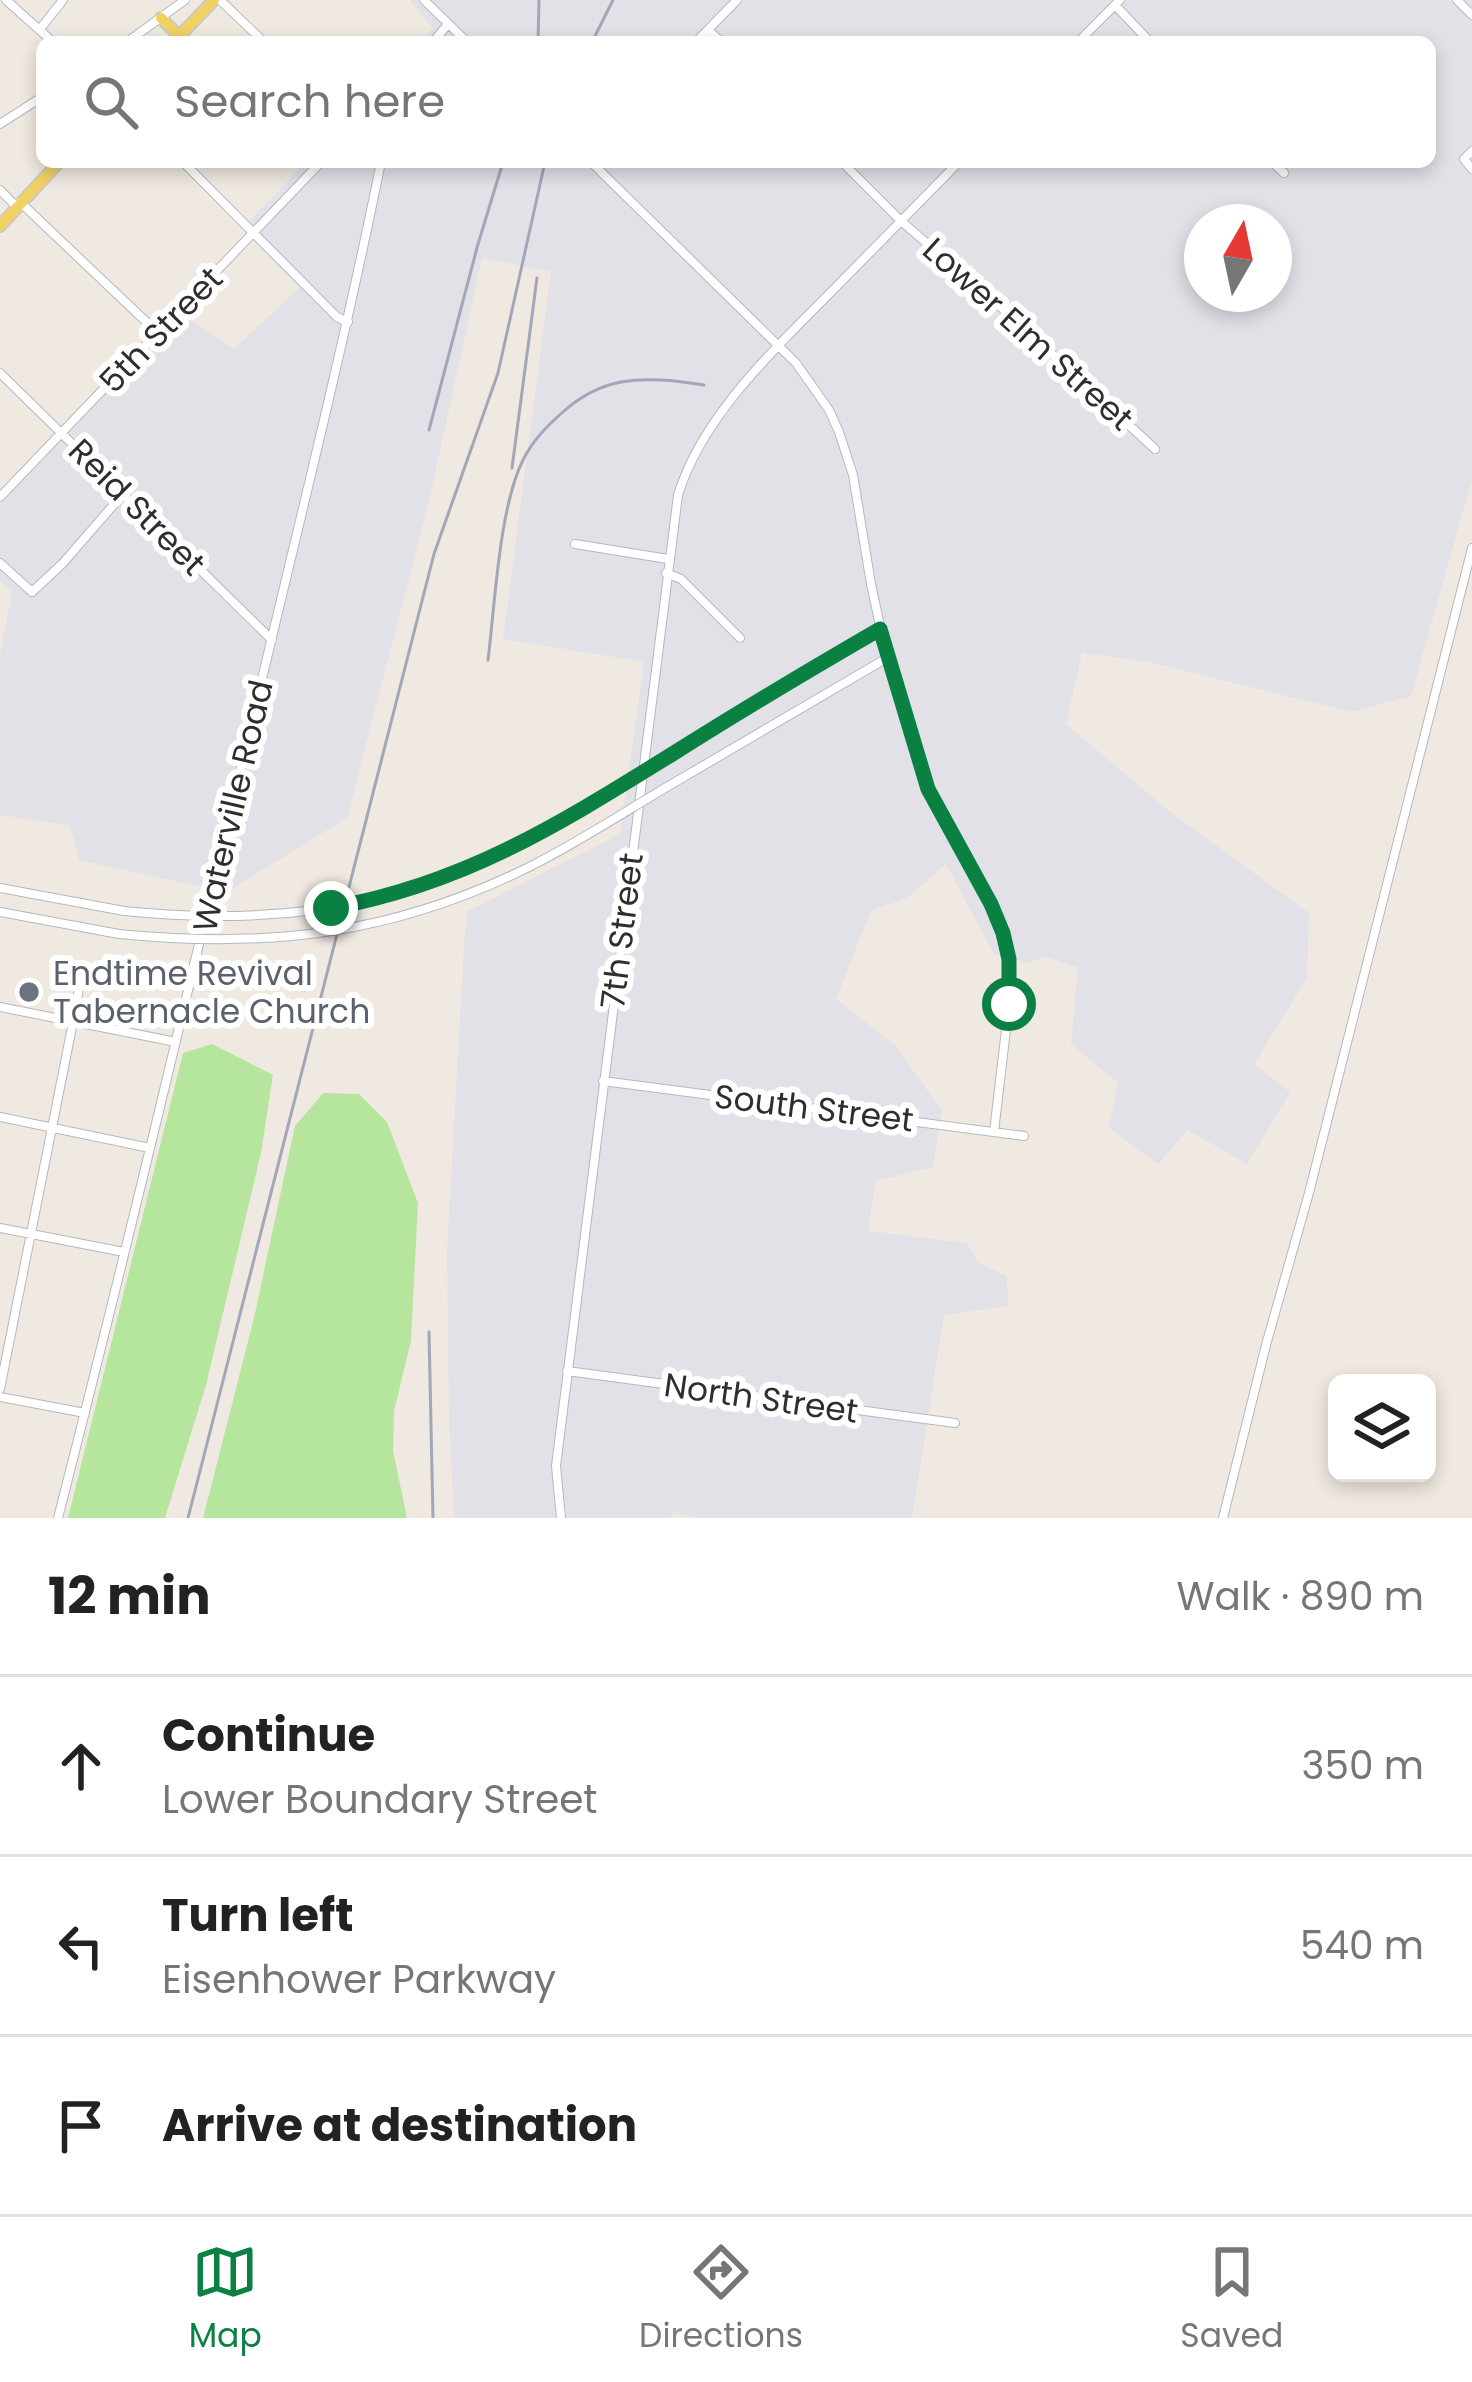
<!DOCTYPE html>
<meta charset="utf-8">
<style>
:root{--surface:#fff;--page:#f6f6f6;--text:#222;--muted:#767676;--line:#e0e0e0;--accent:#0b8043}
body{margin:0;font-family:Poppins,sans-serif;background:var(--page);color:var(--text)}
.controls{position:absolute;right:36px;bottom:36px;display:grid;overflow:hidden;border-radius:18px;box-shadow:0 6px 18px #0003}
.controls button{width:108px;height:108px;display:grid;place-items:center;padding:0;border:0;border-bottom:3px solid var(--line);background:var(--surface);color:var(--text);font:60px sans-serif}
.compass{position:absolute;left:1184px;top:204px;width:108px;height:108px;border-radius:50%;background:var(--surface);box-shadow:0 6px 18px #0003;rotate:9deg}
.stop{position:absolute;width:36px;height:36px;margin:-27px;border:9px solid #0b8043;border-radius:50%;background:#fff}
.stop.end{background:#0b8043;border-color:#fff;box-shadow:0 3px 12px #0008}
.list{margin:0;padding:0;list-style:none}
h2{display:flex;justify-content:space-between;align-items:center;height:156px;margin:0;padding:0 48px;font-size:51px}
h2 small{font-size:39px;font-weight:400;color:var(--muted)}
.list li{display:grid;grid-template-columns:78px 1fr auto;gap:36px;align-items:center;box-sizing:border-box;height:180px;padding:0 48px;border-top:3px solid var(--line)}
.list b{display:block;font-size:45px;white-space:nowrap}
.list p{margin:0;font-size:39px;white-space:nowrap;color:var(--muted)}
.list em{font-size:39px;font-style:normal;color:var(--muted)}
.icon{flex:none;width:66px;height:66px;fill:none;stroke:currentColor;stroke-width:2;stroke-linecap:round;stroke-linejoin:round}
.map{position:relative;flex:none;width:1472px;height:1518px;overflow:hidden}
.search{position:absolute;background:var(--surface);box-shadow:0 6px 18px #0003;left:36px;right:36px;top:36px;height:132px;display:flex;align-items:center;gap:30px;box-sizing:border-box;padding:0 42px;border-radius:18px;color:var(--muted);font-size:45px}
.sheet{height:696px;background:var(--surface)}
nav{display:flex;justify-content:space-around;align-items:center;box-sizing:border-box;height:168px;border-top:3px solid var(--line);background:var(--surface);font-size:33px;color:var(--muted)}
nav a{display:grid;justify-items:center;gap:6px}
nav .on{color:var(--accent)}
.map>svg:first-child{display:block}
.industrial{fill:#e3e1e8;fill-rule:evenodd}
.green{fill:#b6e59e}
.lines{fill:none;stroke-linecap:round;stroke-linejoin:round}
.minor-casing{stroke:#b4b7c1;stroke-width:10}
.major-casing{stroke:#c9c9c9;stroke-width:14}
.minor{stroke:#fff;stroke-width:8}
.major{stroke:#f2d163;stroke-width:10}
.rail{stroke:#a3a6b8;stroke-width:3}
.minor-bridge-casing{stroke:#b4b7c1;stroke-width:10;stroke-linecap:butt}
.minor-bridge{stroke:#fff;stroke-width:8}
.route{stroke:#0b8043;stroke-width:15}
.worship-dot{fill:#6b7280;stroke:#fff;stroke-width:4.5}
.labels{text-anchor:middle;dominant-baseline:central;stroke-width:12;stroke-linejoin:round;paint-order:stroke}
.street-label{font-size:33px;fill:#2e2e2e;stroke:#fff}
.worship-label{font-size:33px;fill:#5b616d;stroke:#fff;text-anchor:start}
</style>
<div class="map">
<svg width="1472" height="1518" viewBox="0 0 1472 1518">
<rect width="100%" height="100%" fill="#efe9e1"/>
<path class="industrial" d="M410,0H1472V479L1411,696L1351,712L1149,662L1082,653L1066,724L1169,811L1309,913L1307,978L1254,1064L1290,1092L1247,1164L1188,1130L1158,1164L1109,1128L1118,1083L1071,1044L1078,968L1046,957L1028,963L994,954L946,864L907,898L871,910L836,999L895,1045L942,1111L933,1167L876,1181L868,1231L967,1243L978,1263L1006,1276L1009,1306L944,1315L912,1518H698L676,1513L668,1518H454L449,1420L447,1251L465,929L468,911L620,834L644,662L503,639L551,272L482,258L429,501L347,818L226,892L79,860L70,825L0,815V654L12,593L0,580V505L182,314L234,349L300,287L242,229L306,162H1430V42H421L433,29ZM1202,222H1274V294H1202Z"/>
<path class="green" d="M212,1044L273,1075L261,1153L206,1385L165,1518H68L183,1053Z
M323,1093L359,1094L387,1122L418,1203L411,1341L394,1411L393,1450L407,1518H203L254,1318L295,1126Z"/>
<g class="lines">
<defs>
<path id="minor" d="M6,0L53,42
M220,0L264,42
M424,0L467,42
M1457,0L1472,15
M1115,5L1150,42
M40,29L63,0
M708,30L721,42
M127,42L185,0
M433,42L448,24
M696,42L737,0
M1078,42L1120,0
M0,124L42,97
M1472,151L1464,159L1472,169
M183,162L337,317L348,322
M591,162L796,363L829,410L839,432L853,475L871,584L887,658L921,772L933,800L991,904L1003,933L1009,960V1004L994,1132
M842,162L901,221L1003,309L1155,449
M1272,162L1284,173
M0,190L16,206
M20,202L158,333
M0,373L272,640
M0,497L321,162
M575,544L668,559
M0,563L32,592L63,563L123,494
M666,573L681,579L740,638
M681,749L880,629
M677,781L887,658
M0,888L124,911
M0,912L119,934
M0,1007L176,1042
M603,1081L1024,1136
M0,1117L150,1148
M0,1228L124,1252
M567,1371L955,1423
M0,1389L73,1022L81,976L79,969
M0,1397L85,1413
M58,1518C126,1253 189,987 252,721C296,535 343,350 381,162
M561,1518L556,1466L678,495C703,414 777,347 835,288C876,246 918,204 959,162
M1223,1518L1266,1345L1309,1193L1472,548"/>
<path id="major" d="M161,18L179,36
M174,42L214,0
M0,226L59,162"/>
</defs>
<use href="#minor" class="minor-casing"/>
<use href="#major" class="major-casing"/>
<use href="#minor" class="minor"/>
<use href="#major" class="major"/>
<path class="rail" d="M538,42L539,0
M592,42L613,0
M429,430L478,244L503,162
M512,468L537,278
M488,660C495,605 499,508 523,460C533,440 547,426 564,411C580,397 600,386 621,382C649,377 676,381 704,385
M429,1332L433,1518
M188,1518L434,554L498,373L545,162"/>
<defs>
<path id="minor-bridge" d="M124,911C251,924 373,914 491,859C557,828 619,788 681,749
M119,934C270,949 396,934 533,865C582,840 629,809 677,781"/>
</defs>
<use href="#minor-bridge" class="minor-bridge-casing"/>
<use href="#minor-bridge" class="minor-bridge"/>
</g>
<g class="lines">
<path class="route" d="M331,908C465,884 561,823 674,753C742,710 811,669 880,629L928,789L991,904L1003,933L1009,959V1004"/>
</g>
<circle class="worship-dot" cx="29" cy="992" r="12"/>
<g class="labels">
<g class="street-label">
<text transform="translate(161 330) rotate(-46)">5th Street</text>
<text transform="translate(1028 334) rotate(42)">Lower Elm Street</text>
<text transform="translate(137 507) rotate(45)">Reid Street</text>
<text transform="translate(233 806) rotate(-77)">Waterville Road</text>
<text transform="translate(622 931) rotate(-83)">7th Street</text>
<text transform="translate(814 1108) rotate(7)">South Street</text>
<text transform="translate(761 1398) rotate(8)">North Street</text>
</g>
<g class="worship-label">
<text x="53" y="973">Endtime Revival<tspan x="53" dy="38">Tabernacle Church</tspan></text>
</g>
</g>
</svg>
<div class="controls">
<button><svg class="icon" aria-label="layers" viewBox="0 0 24 24"><path d="M12 4l9 5-9 5-9-5zM3 14l9 5 9-5"/></svg></button>
</div>
<svg class="compass" viewBox="-18 -18 36 36"><path d="M0-13l5 13h-10z" fill="#e53935"/><path d="M0 13l5-13h-10z" fill="#767676"/></svg>
<div class="stop" style="left:1009px;top:1004px"></div>
<div class="stop end" style="left:331px;top:908px"></div>
<div class="search"><svg class="icon" aria-label="search" viewBox="0 0 24 24"><circle cx="10" cy="10" r="6"/><path d="M15 15l6 6"/></svg>Search here</div>
</div>
<section class="sheet">
<h2>12 min<small>Walk · 890 m</small></h2>
<ul class="list">
<li><svg class="icon" aria-label="ahead" viewBox="0 0 24 24"><path d="M12 20V5M6 11l6-6 6 6"/></svg><div><b>Continue</b><p>Lower Boundary Street</p></div><em>350 m</em></li>
<li><svg class="icon" aria-label="left" viewBox="0 0 24 24"><path d="M17 20v-9H6M10 6l-5 5 5 5"/></svg><div><b>Turn left</b><p>Eisenhower Parkway</p></div><em>540 m</em></li>
<li><svg class="icon" aria-label="arrive" viewBox="0 0 24 24"><path d="M6 21V4h12l-3 4 3 4H6"/></svg><div><b>Arrive at destination</b></div></li>
</ul>
</section>
<nav>
<a class="on"><svg class="icon" aria-label="map" viewBox="0 0 24 24"><path d="M3 6l6-2 6 2 6-2v14l-6 2-6-2-6 2zM9 4v14M15 6v14"/></svg>Map</a>
<a><svg class="icon" aria-label="directions" viewBox="0 0 24 24"><path d="M12 3l9 9-9 9-9-9zM9 14v-3h6M13 9l2 2-2 2"/></svg>Directions</a>
<a><svg class="icon" aria-label="saved" viewBox="0 0 24 24"><path d="M7 4h10v16l-5-4-5 4z"/></svg>Saved</a>
</nav>
